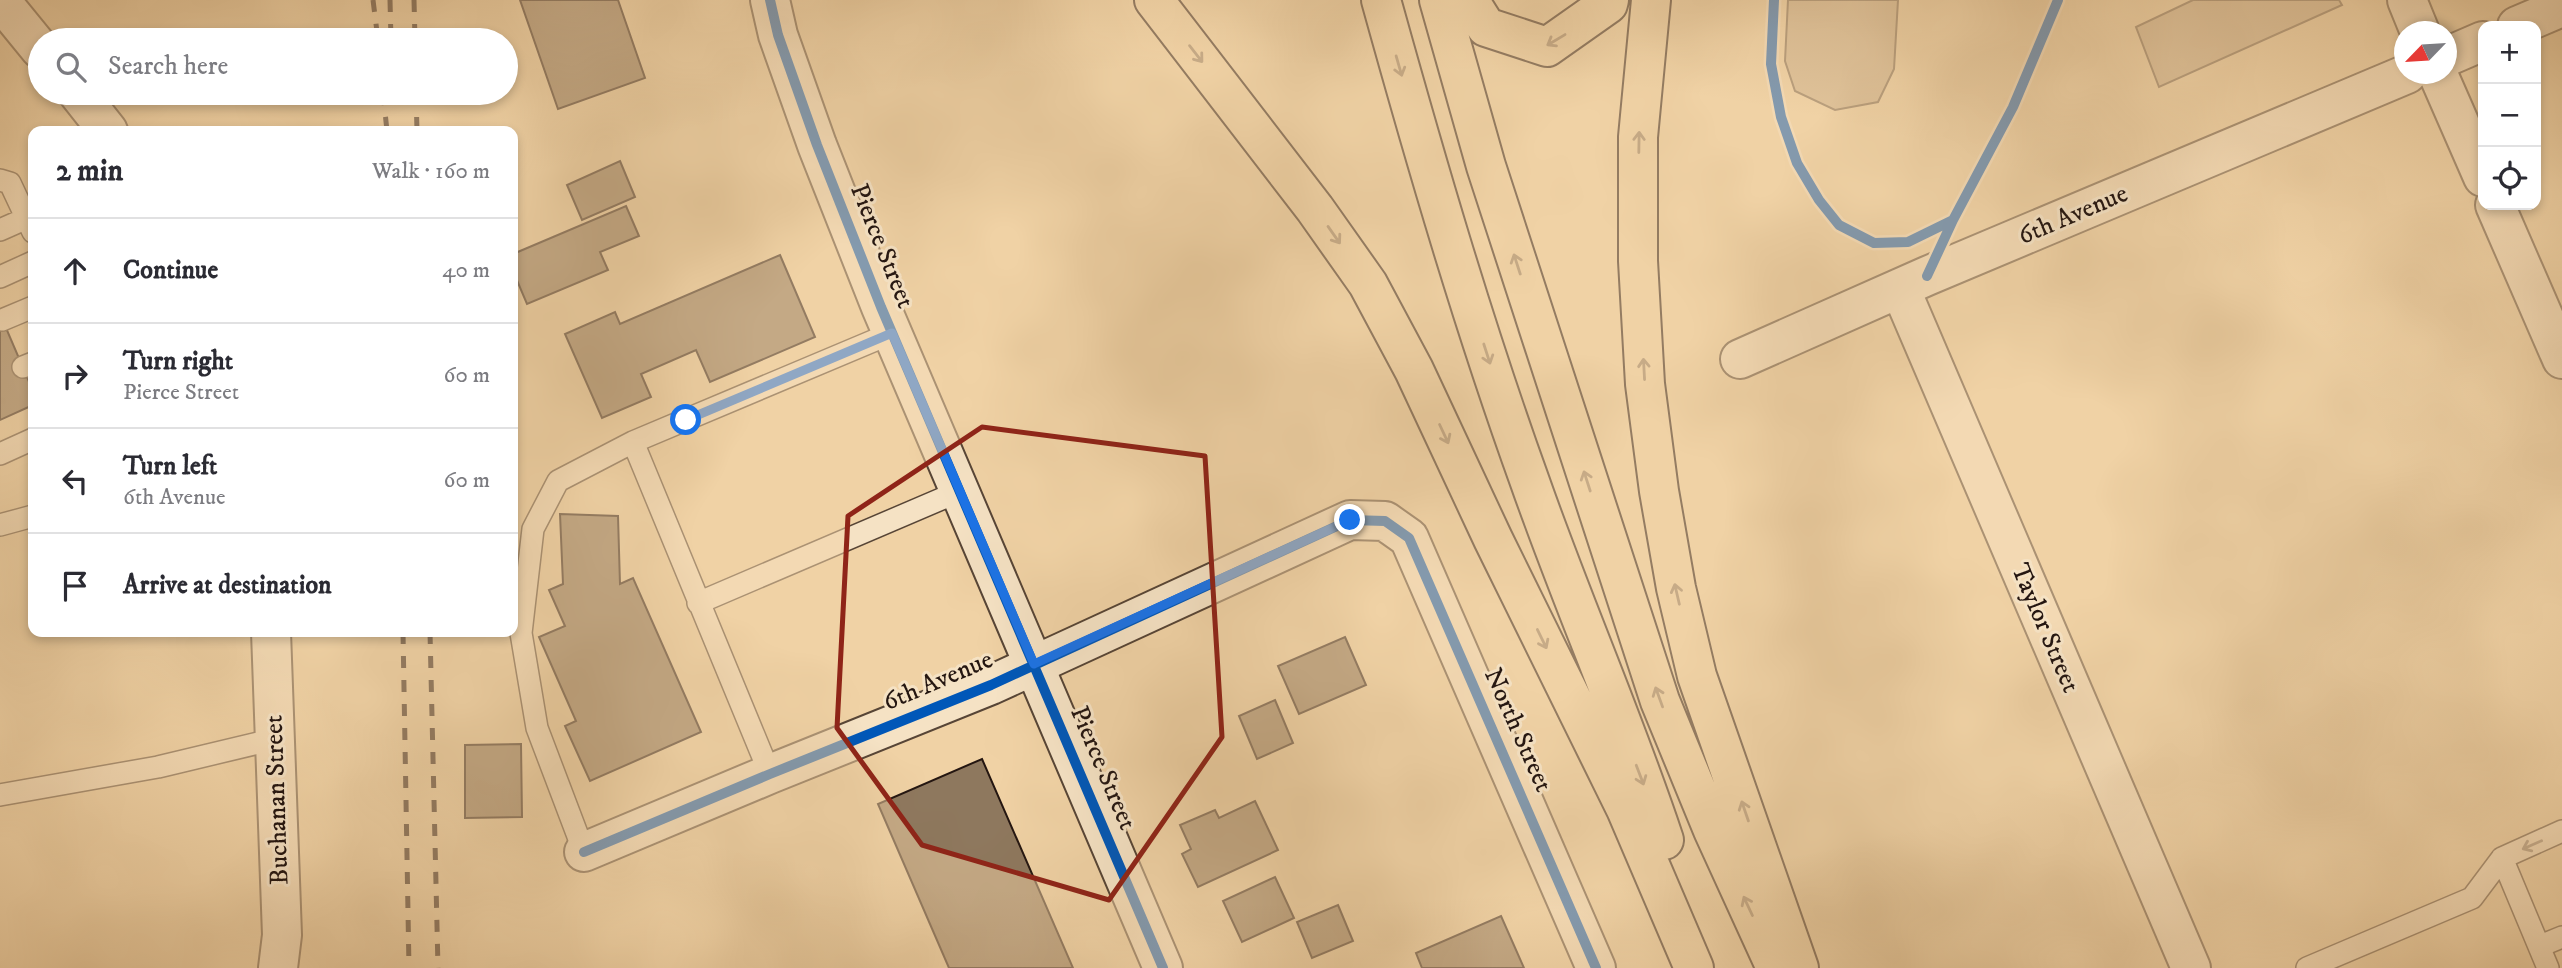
<!DOCTYPE html>
<meta charset="utf-8">
<style>
:root{--surface:#fff;--page:#f7f7f7;--text:#2b2b33;--muted:#7c7c81;--line:#e1e1e2}
body{margin:0;font-family:"IM FELL DW Pica",serif;background:var(--page);color:var(--text)}
.controls{position:absolute;right:21px;top:21px;display:grid;overflow:hidden;border-radius:14px;box-shadow:0 4px 10px #0003}
.controls button{width:63px;height:63px;display:grid;place-items:center;padding:0;border:0;border-bottom:2px solid var(--line);background:var(--surface);color:var(--text);font:35px sans-serif}
.compass{position:absolute;left:2394px;top:21px;width:63px;height:63px;border-radius:50%;background:var(--surface);box-shadow:0 4px 10px #0003;rotate:245deg}
.stop{position:absolute;width:21px;height:21px;margin:-16px;border:5px solid #1a73e8;border-radius:50%;background:#fff}
.stop.end{background:#1a73e8;border-color:#fff;box-shadow:0 2px 7px #0008}
.list{margin:0;padding:0;list-style:none}
h2{display:flex;justify-content:space-between;align-items:center;height:91px;margin:0;padding:0 28px;font-size:30px}
h2 small{font-size:23px;font-weight:400;color:var(--muted)}
.list li{display:grid;grid-template-columns:46px 1fr auto;gap:21px;align-items:center;box-sizing:border-box;height:105px;padding:0 28px;border-top:2px solid var(--line)}
.list b{display:block;font-size:26px;white-space:nowrap}
.list p{margin:0;font-size:23px;white-space:nowrap;color:var(--muted)}
.list em{font-size:23px;font-style:normal;color:var(--muted)}
.icon{flex:none;width:38px;height:38px;fill:none;stroke:currentColor;stroke-width:2;stroke-linecap:round;stroke-linejoin:round}
.map{position:relative;flex:none;width:2562px;height:968px;overflow:hidden}
.search{position:absolute;background:var(--surface);box-shadow:0 4px 10px #0003;left:28px;top:28px;width:490px;height:77px;display:flex;align-items:center;gap:18px;box-sizing:border-box;padding:0 24px;border-radius:38px;color:var(--muted);font-size:26px}
.panel{position:absolute;background:var(--surface);box-shadow:0 4px 10px #0003;left:28px;top:126px;width:490px;height:511px;border-radius:14px}
.map>svg:first-child{display:block}
.green{fill:#cdb28c;stroke:#78644e;stroke-width:2}
.building{fill:#8e785e;stroke:#241611;stroke-width:2}
.lines{fill:none;stroke-linecap:round;stroke-linejoin:round}
.service-casing{stroke:#574536;stroke-width:24}
.minor-casing{stroke:#574536;stroke-width:42}
.tertiary-casing{stroke:#574536;stroke-width:42}
.motorway-casing{stroke:#241611;stroke-width:42}
.service{stroke:#f5e2c4;stroke-width:21}
.minor{stroke:#f5e2c4;stroke-width:38}
.tertiary{stroke:#f5e2c4;stroke-width:38}
.motorway{stroke:#f0d2a5;stroke-width:38}
.rail{stroke:#241611;stroke-width:5;stroke-dasharray:12 12;stroke-linecap:butt}
.cycleway-casing{stroke:#f5e2c4;stroke-width:15}
.cycleway{stroke:#0057b8;stroke-width:10}
.oneway{stroke:#947d62}
.oneway2{stroke:#978673}
.route{stroke:#1a73e8;stroke-width:9}
.marked{fill:none;stroke:#8f2418;stroke-width:5;stroke-linejoin:round}
.labels{text-anchor:middle;dominant-baseline:central;stroke-width:6;stroke-linejoin:round;paint-order:stroke}
.street-label{font-size:26px;fill:#241611;stroke:#f5e2c4}
</style>
<div class="map">
<svg width="2562" height="968" viewBox="0 0 2562 968">
<rect width="100%" height="100%" fill="#f0d2a5"/>
<filter id="stains"><feTurbulence type="fractalNoise" baseFrequency=".00286" numOctaves="4"/><feColorMatrix values="0 0 0 0 .2 0 0 0 0 .09 0 0 0 0 .02 0 0 0 .5 -.17"/></filter>
<radialGradient id="worn" r=".72"><stop offset=".6" stop-color="#630" stop-opacity="0"/><stop offset="1" stop-color="#630" stop-opacity=".3"/></radialGradient>
<path class="green" d="M1788,0H1898L1894,69L1878,102L1835,110L1795,91L1785,61Z
M2193,0H2339L2342,5L2159,87L2136,27Z"/>
<path class="building" d="M520,0H618L645,78L558,109Z
M620,161L635,197L582,220L567,185Z
M626,206L639,236L600,252L608,270L527,304L513,271V254Z
M780,255L815,337L710,382L696,350L641,374L651,397L602,418L565,334L615,312L620,324Z
M0,314L33,391V405L0,420Z
M560,514L618,516L620,584L633,578L701,732L590,781L565,726L576,721L539,637L565,626L549,590L563,584Z
M1345,637L1366,685L1299,714L1278,666Z
M1275,700L1293,743L1257,759L1239,716Z
M521,744L522,817L465,818V745Z
M982,759L1073,968H949L878,804Z
M1255,801L1278,850L1198,887L1182,854L1191,849L1180,825L1215,810L1219,818Z
M1275,877L1294,918L1242,942L1223,901Z
M1338,905L1353,941L1312,958L1297,922Z
M1501,916L1524,968H1422L1416,953Z"/>
<g class="lines">
<defs>
<path id="service" d="M0,180L10,183L33,232
M0,230L27,218
M0,277L33,262
M2,320L33,307
M23,367L33,363
M0,454L33,439
M0,525L33,516
M698,603L960,491
M770,774L633,442L892,333
M0,795L158,767L275,739
M584,852L537,728L521,633L533,529L558,481L633,442
M2502,858L2548,968
M2540,946L2562,937
M2307,968L2472,898L2502,858L2562,831"/>
<path id="minor" d="M0,0L40,49
M2407,0L2420,32
M2517,26L2562,7
M2446,57L2483,41
M2438,74L2483,177
M78,93L108,131
M2495,205L2562,359
M1900,288L2191,968
M1740,359L1927,276L2407,74
M271,632L282,935L278,968
M584,852L770,774L991,685L1350,520L1385,521L1409,538L1596,968"/>
<path id="tertiary" d="M770,0L778,35L817,145L881,307L1163,968"/>
<path id="motorway" d="M1154,0L1315,209L1368,284L1414,370L1493,539L1626,809L1694,968
M1381,0C1426,162 1473,324 1530,482C1572,602 1624,719 1664,840
M1439,0L1486,166L1660,701L1713,830L1776,968
M1469,0L1486,27L1547,47L1608,4L1609,0
M1651,0L1638,137V261L1645,384L1659,491L1676,588L1697,676L1799,968"/>
</defs>
<use href="#service" class="service-casing"/>
<use href="#minor" class="minor-casing"/>
<use href="#tertiary" class="tertiary-casing"/>
<use href="#motorway" class="motorway-casing"/>
<use href="#service" class="service"/>
<use href="#minor" class="minor"/>
<use href="#tertiary" class="tertiary"/>
<use href="#motorway" class="motorway"/>
<path class="rail" d="M373,0L378,40
M390,0L391,40
M414,0L415,40
M383,93L387,131
M416,93L417,131
M403,632L409,968
M430,632L438,968"/>
<defs>
<path id="cycleway" d="M770,0L778,35L817,145L881,307L1163,968
M1774,0L1771,64L1781,117L1797,163L1819,200L1839,225L1874,243L1908,242L1953,220
M1927,276L1953,220L2013,107L2058,0
M584,852L770,774L991,685L1350,520L1385,521L1409,538L1596,968"/>
</defs>
<use href="#cycleway" class="cycleway-casing"/>
<use href="#cycleway" class="cycleway"/>
</g>
<defs><path id="oneway-shaft" d="M-6 0H5M1.5-3L5.5 0L1.5 3" fill="none" stroke-width="1.6" stroke-linecap="round" stroke-linejoin="round" transform="scale(1.75)"/></defs>
<g class="oneway">
<use href="#oneway-shaft" transform="translate(1556 40) rotate(149)"/>
<use href="#oneway-shaft" transform="translate(1196 54) rotate(52)"/>
<use href="#oneway-shaft" transform="translate(1399 66) rotate(74)"/>
<use href="#oneway-shaft" transform="translate(1639 142) rotate(-89)"/>
<use href="#oneway-shaft" transform="translate(1334 235) rotate(55)"/>
<use href="#oneway-shaft" transform="translate(1517 264) rotate(-108)"/>
<use href="#oneway-shaft" transform="translate(1487 354) rotate(72)"/>
<use href="#oneway-shaft" transform="translate(1644 369) rotate(-93)"/>
<use href="#oneway-shaft" transform="translate(1444 434) rotate(65)"/>
<use href="#oneway-shaft" transform="translate(1587 481) rotate(-108)"/>
<use href="#oneway-shaft" transform="translate(1677 594) rotate(-103)"/>
<use href="#oneway-shaft" transform="translate(1542 639) rotate(64)"/>
<use href="#oneway-shaft" transform="translate(1659 697) rotate(-110)"/>
<use href="#oneway-shaft" transform="translate(1640 775) rotate(69)"/>
<use href="#oneway-shaft" transform="translate(1745 811) rotate(-109)"/>
<use href="#oneway-shaft" transform="translate(1748 906) rotate(-115)"/>
</g>
<use class="oneway2" href="#oneway-shaft" transform="translate(2532 845) rotate(156)"/>
<g class="lines">
<path class="route" d="M686,420L892,333L1034,664L1350,520"/>
</g>
<path d="M0 0H2562V968H0ZM982,427L1205,456L1222,737L1109,900L922,845L837,728L848,516Z" fill="#f0d2a5" fill-opacity=".55" fill-rule="evenodd"/>
<path class="marked" d="M982,427L1205,456L1222,737L1109,900L922,845L837,728L848,516Z"/>
<g class="labels">
<g class="street-label">
<text transform="translate(2073 215) rotate(-23)">6th Avenue</text>
<text transform="translate(882 246) rotate(68)">Pierce Street</text>
<text transform="translate(2045 628) rotate(67)">Taylor Street</text>
<text transform="translate(938 681) rotate(-23)">6th Avenue</text>
<text transform="translate(1518 730) rotate(66)">North Street</text>
<text transform="translate(1103 768) rotate(67)">Pierce Street</text>
<text transform="translate(277 800) rotate(-92)">Buchanan Street</text>
</g>
</g>
<rect width="100%" height="100%" filter="url(#stains)"/>
<rect width="100%" height="100%" fill="url(#worn)"/>
</svg>
<div class="controls">
<button>+</button>
<button>−</button>
<button><svg class="icon" aria-label="locate" viewBox="0 0 24 24"><circle cx="12" cy="12" r="6"/><path d="M12 2v4M12 18v4M2 12h4M18 12h4"/></svg></button>
</div>
<svg class="compass" viewBox="-18 -18 36 36"><path d="M0-13l5 13h-10z" fill="#e53935"/><path d="M0 13l5-13h-10z" fill="#7c7c81"/></svg>
<div class="stop" style="left:686px;top:420px"></div>
<div class="stop end" style="left:1350px;top:520px"></div>
<div class="search"><svg class="icon" aria-label="search" viewBox="0 0 24 24"><circle cx="10" cy="10" r="6"/><path d="M15 15l6 6"/></svg>Search here</div>
<section class="panel">
<h2>2 min<small>Walk · 160 m</small></h2>
<ul class="list">
<li><svg class="icon" aria-label="ahead" viewBox="0 0 24 24"><path d="M12 20V5M6 11l6-6 6 6"/></svg><div><b>Continue</b></div><em>40 m</em></li>
<li><svg class="icon" aria-label="right" viewBox="0 0 24 24"><path d="M7 20v-9h11M14 6l5 5-5 5"/></svg><div><b>Turn right</b><p>Pierce Street</p></div><em>60 m</em></li>
<li><svg class="icon" aria-label="left" viewBox="0 0 24 24"><path d="M17 20v-9H6M10 6l-5 5 5 5"/></svg><div><b>Turn left</b><p>6th Avenue</p></div><em>60 m</em></li>
<li><svg class="icon" aria-label="arrive" viewBox="0 0 24 24"><path d="M6 21V4h12l-3 4 3 4H6"/></svg><div><b>Arrive at destination</b></div></li>
</ul>
</section>
</div>
